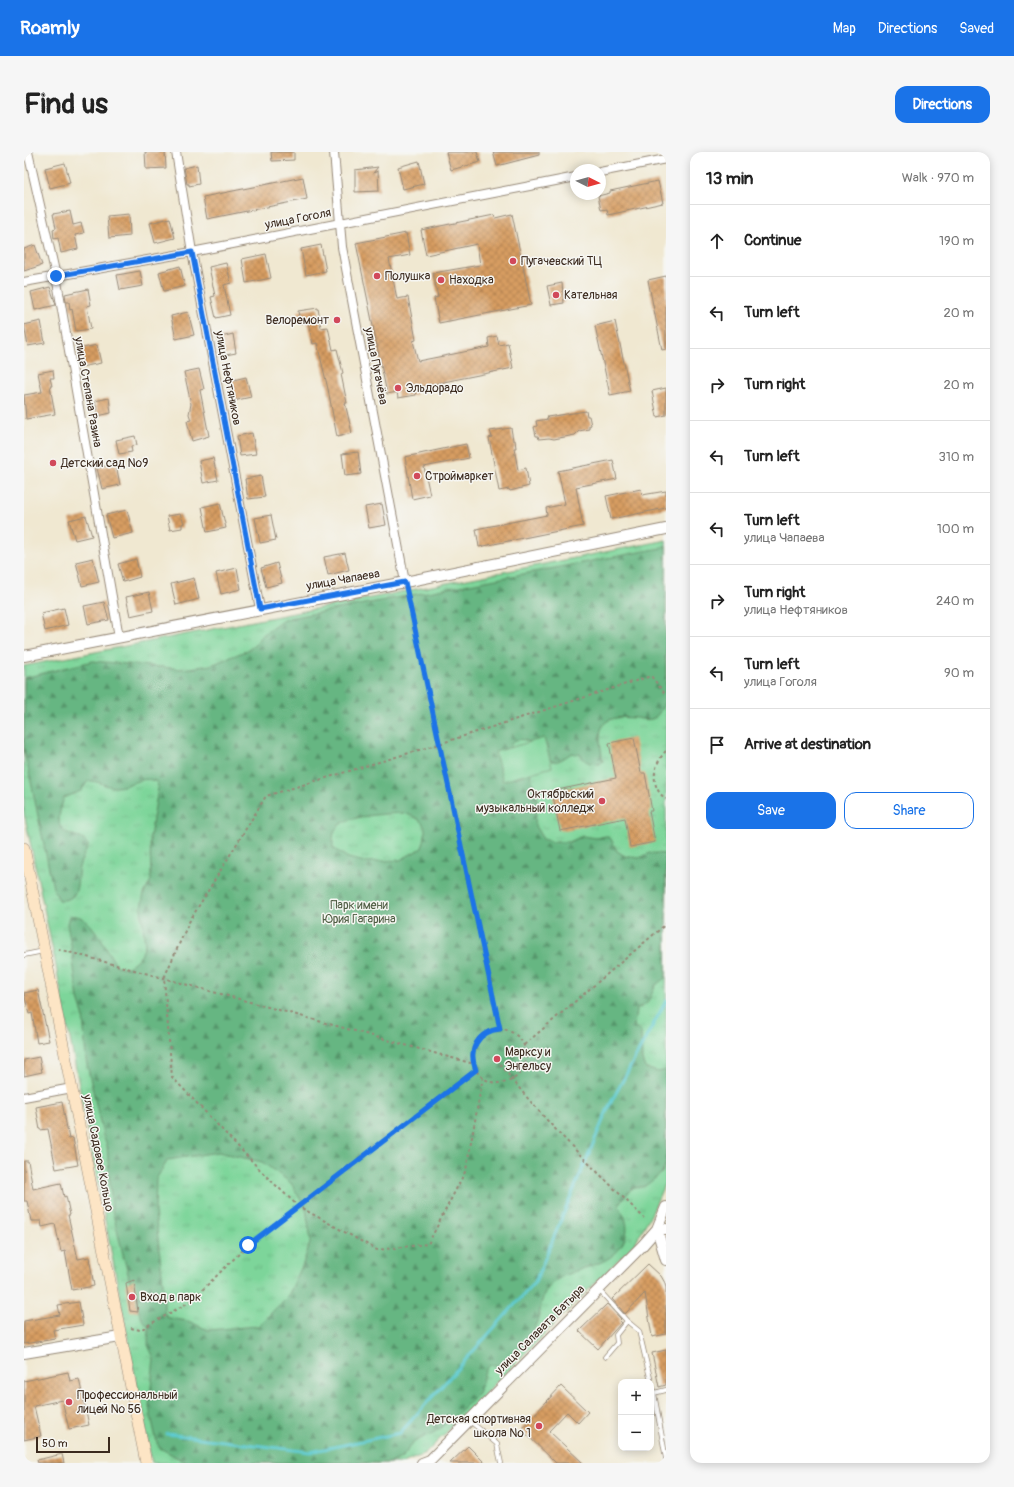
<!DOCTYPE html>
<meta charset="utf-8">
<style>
:root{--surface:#fff;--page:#f6f6f6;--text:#222;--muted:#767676;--line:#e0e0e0;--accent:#1a73e8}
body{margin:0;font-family:Pangolin,sans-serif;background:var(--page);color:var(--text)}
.controls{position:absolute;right:12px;bottom:12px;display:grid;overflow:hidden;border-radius:8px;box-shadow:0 2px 10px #0003}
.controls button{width:36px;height:36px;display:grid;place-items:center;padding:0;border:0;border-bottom:1px solid var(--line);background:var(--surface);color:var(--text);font:20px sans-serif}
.compass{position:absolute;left:546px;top:12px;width:36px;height:36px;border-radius:50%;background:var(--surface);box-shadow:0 2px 10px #0003;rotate:96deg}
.scale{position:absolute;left:12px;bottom:10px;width:74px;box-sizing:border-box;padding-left:4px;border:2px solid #3b2a1e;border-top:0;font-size:11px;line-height:14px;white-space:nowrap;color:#3b2a1e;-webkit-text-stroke:3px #f6f6f2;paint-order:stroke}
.stop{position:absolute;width:12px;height:12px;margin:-9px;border:3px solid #1a73e8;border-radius:50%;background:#fff}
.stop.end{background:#1a73e8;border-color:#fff;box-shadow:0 1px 4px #0008}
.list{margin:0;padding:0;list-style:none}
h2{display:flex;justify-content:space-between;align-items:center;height:52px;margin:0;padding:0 16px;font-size:17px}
h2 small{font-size:13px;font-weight:400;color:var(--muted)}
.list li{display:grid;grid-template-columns:26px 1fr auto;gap:12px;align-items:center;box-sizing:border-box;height:72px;padding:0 16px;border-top:1px solid var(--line)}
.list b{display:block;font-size:15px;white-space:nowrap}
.list p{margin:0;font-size:13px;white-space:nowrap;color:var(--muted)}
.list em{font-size:13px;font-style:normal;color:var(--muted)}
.actions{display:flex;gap:8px;padding:12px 16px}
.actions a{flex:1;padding:9px 0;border:1px solid var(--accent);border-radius:12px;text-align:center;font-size:14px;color:var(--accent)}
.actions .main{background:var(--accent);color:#fff}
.icon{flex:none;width:22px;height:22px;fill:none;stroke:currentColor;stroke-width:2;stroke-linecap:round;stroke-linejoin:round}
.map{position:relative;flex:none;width:642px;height:1311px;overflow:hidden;border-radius:12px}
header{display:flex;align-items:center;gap:24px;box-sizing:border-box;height:56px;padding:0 20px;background:var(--accent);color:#fff}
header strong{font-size:19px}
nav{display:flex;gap:22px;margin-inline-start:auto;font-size:14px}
.intro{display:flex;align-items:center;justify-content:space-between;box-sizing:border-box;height:96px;padding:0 24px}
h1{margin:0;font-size:28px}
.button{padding:10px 18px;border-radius:12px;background:var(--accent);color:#fff;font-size:14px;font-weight:700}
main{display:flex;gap:24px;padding:0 24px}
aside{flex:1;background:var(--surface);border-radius:12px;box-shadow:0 2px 10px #0003}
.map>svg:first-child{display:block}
.grass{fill:url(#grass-tufts);stroke:#5c805c}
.forest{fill:url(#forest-firs);stroke:#507050;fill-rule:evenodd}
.garden{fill:#7dd59a;stroke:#5c805c}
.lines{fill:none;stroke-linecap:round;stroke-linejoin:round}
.stream{stroke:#5ccad0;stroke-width:3}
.building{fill:url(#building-cross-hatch)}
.service-casing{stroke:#968978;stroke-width:5.5}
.minor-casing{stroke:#968978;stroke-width:10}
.tertiary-casing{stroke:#968978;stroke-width:12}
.secondary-casing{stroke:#968978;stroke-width:12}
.path{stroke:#968978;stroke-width:2;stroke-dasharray:3 3;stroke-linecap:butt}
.service{stroke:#fff;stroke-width:4}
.minor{stroke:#fff;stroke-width:8}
.tertiary{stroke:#fff;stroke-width:10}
.secondary{stroke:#fde5c5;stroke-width:11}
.route{stroke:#1a73e8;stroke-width:5}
.poi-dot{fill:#d1495b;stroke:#f6f6f2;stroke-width:1.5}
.labels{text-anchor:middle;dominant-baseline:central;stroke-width:3;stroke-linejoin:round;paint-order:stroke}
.street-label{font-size:12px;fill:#3b2a1e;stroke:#f6f6f2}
.poi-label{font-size:12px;fill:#3b2a1e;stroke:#f6f6f2;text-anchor:start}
.park-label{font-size:12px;fill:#4f5d43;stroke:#f6f6f2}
</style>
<header>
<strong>Roamly</strong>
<nav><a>Map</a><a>Directions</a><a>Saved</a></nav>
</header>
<div class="intro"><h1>Find us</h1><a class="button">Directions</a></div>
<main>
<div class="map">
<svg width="642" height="1311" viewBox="0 0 642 1311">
<defs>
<pattern id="grass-tufts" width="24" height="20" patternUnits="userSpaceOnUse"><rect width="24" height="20" fill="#7dd59a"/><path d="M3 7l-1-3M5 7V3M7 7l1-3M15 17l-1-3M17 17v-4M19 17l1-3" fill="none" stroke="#6db784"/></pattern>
<pattern id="forest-firs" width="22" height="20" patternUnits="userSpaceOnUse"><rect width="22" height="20" fill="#66b682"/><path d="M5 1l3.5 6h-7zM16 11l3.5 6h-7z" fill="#55946a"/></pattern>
<pattern id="building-cross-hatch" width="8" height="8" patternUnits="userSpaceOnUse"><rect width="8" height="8" fill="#d79d62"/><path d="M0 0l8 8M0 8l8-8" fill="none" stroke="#b08050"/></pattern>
</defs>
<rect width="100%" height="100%" fill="#f6f6f2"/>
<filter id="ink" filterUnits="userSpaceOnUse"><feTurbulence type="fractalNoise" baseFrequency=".025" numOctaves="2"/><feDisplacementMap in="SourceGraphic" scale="8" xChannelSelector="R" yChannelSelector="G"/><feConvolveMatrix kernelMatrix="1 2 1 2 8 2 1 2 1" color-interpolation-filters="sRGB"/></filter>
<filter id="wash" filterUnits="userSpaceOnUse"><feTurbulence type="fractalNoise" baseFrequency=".012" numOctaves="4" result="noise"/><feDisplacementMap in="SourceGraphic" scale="16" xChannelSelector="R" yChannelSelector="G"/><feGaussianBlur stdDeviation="0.9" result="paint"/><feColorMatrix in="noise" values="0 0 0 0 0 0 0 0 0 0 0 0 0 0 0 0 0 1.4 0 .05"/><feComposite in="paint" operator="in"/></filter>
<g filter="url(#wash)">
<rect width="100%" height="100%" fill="#f0e8d1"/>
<path class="grass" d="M642,388V1028L628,1061L611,1091L401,1302L379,1311H128L31,809L0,661V514Z"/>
<path class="forest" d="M642,395V547C639,553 636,562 630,566C625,569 617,567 612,566C573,562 573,577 579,609L576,612C567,612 561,611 557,603L548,601C544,603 538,608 534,609C515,613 511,578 488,590L486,594L491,604L506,621L513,645L511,674L519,687L528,690H545L559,684L572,686L582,684L587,687L593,699L601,704L615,706L626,701L642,702V825L632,833L623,851L612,858L610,874L617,880L618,908L621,916L634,920L642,918V1011L638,1021L621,1034L607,1037L596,1051L595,1055C604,1067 606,1081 597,1094C583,1118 542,1114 525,1135C515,1146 518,1162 511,1174C504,1188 492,1207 477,1212C472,1214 467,1211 463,1216C458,1222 459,1232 455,1239C449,1249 421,1273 411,1280C404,1284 396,1286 389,1291C385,1294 383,1301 378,1305C375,1308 369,1309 365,1311H163L136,1296L133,1291L125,1255L130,1206L124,1193L125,1176L118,1167L111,1150L88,1058L83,993L79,983L62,908L59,862L54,847L47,793L43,772L45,764C68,759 82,800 93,814L103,816L117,804L121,793L117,755L120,742L127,728L126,685L134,636L133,630C117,622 107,635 91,635C82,635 74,628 64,629L57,639L40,646C38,652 35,661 35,667C35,687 58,679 64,694C61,701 57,708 55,715C52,731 57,749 35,748L29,736L0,596V526L69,509L159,517L187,513L224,498L232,492L236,485L258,469L266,466ZM379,661C401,667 405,675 398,696L376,708L341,710L324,706L309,696C309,690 308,681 313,675C325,663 362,662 379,661ZM194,1000L238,1010L267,1031L282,1057L287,1088L279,1112L264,1144L234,1174L184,1178L164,1169L144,1166L140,1160V1140L131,1059L132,1027L144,1008Z"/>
<path class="garden" d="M520,586L528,615L479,629L471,600Z"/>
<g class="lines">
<path class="stream" d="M143,1282L286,1300L376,1281L511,1130L585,954L642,849"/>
</g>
<g id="blocks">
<path class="building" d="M121,0H141L142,16L122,17Z
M247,0H270V8L248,9Z
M422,0H453L456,10L427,18Z
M469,0H515V3L473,14Z
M395,9L400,32L379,37L374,15Z
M41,11L46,31L26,36L21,16Z
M173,13L175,32L165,34V32H163L160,16Z
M354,15L349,21L354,19L355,39L331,40V18Z
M279,25L283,47L183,67L179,45Z
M634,29L639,51L584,63L583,57L577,58L574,44L586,41V39Z
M46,59L49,73L57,71L60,81L51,83L54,97L37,101L34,86L30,87L29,77L32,76L29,62Z
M105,62L106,84L85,86L83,64Z
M488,62L507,153L415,171L410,146L414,145L409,121L456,113L453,92L402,103L397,78L470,63L471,66Z
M146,66L151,86L131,91L126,71Z
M382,81L386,103L365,107L373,147L384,145L392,188L389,189L394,209L465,195L464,186L473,184L475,193L484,191L489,216L390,236L392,243L374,246L373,240L363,242L332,91Z
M11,93L18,113L0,119V97Z
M297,93L302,119L282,123L277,97Z
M242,102L247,126L222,131L218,107Z
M202,111L207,131L200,133L206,163L192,166L187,145L191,144L185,115Z
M156,114L161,134L140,139L135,120Z
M116,119L119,134L96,138L93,123Z
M642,124V197L638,198L624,128Z
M538,131L540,151L527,153L523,134Z
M26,135L32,153L11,158L7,140Z
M64,137L67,153L63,154L67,177L52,179L48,157L46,158L45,150H42L41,142Z
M294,156L297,176L304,175L309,198L313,197L319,221L317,222L323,251H321L328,281L313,285L304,237L293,191L289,192L284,170L276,171L274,159Z
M164,160L170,183L152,187L147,164Z
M17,169L21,191L4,194L0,173Z
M591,169L606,239L586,243L571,174Z
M209,182L212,201L196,204L193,186Z
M73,193L77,211L57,215L54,197Z
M175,217L180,237L176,238L185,284L168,289L163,269L167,268L165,262L167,252L160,220Z
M29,218L30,226H26L28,234H26L31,262L2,267L0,243L18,240L14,221Z
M222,225L227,245L209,249L205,229Z
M642,236V263L633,265L628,239Z
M85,246L87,261L74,264L71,249Z
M562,259L563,264H565L567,273L565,274V277L555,279L551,283L530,287L525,286L515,287L514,284H512L510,275L513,274L512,269L524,267L523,265Z
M487,276L489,288H491L492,296H490L494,318L502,316L505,334L486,339L485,337L475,339L465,286L468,285L466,279Z
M228,281L232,302L216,304L213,284Z
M111,284L113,293L107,294L108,300L95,302L92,288Z
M442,292L445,306L400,315L406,343L388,347L381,305Z
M334,300L337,322L321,324L318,302Z
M189,306L194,328L179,331L175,309Z
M589,308L593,327L552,335L559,374L455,395L452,377L523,363L522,356L541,352L534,319Z
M92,312L96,333L78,337L73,316Z
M237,324L241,345L224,347L221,327Z
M617,337L618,343L642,339V356L587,367L582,344Z
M196,351L202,376L183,380L178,355Z
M358,352L362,373L345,376L341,355Z
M103,358L109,381L88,386L82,363Z
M156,362L160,371L158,372V376L146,378L143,364Z
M247,363L252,388L236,391L231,366Z
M62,364L68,384L51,388L45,368Z
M321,401L325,418L304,423L300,405Z
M69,406L75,430L58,434L52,410Z
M112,407L116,425L99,430L94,412Z
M253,411L258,431L242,435L237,416Z
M213,416L217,437L197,442L192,421Z
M170,426L175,447L152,453L147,432Z
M125,440L129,459L106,464L102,445Z
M80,450L85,468L64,472L60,454Z
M40,456L44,473L21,479L17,461Z
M610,586L617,621H621L628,659H625L631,690L606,695L601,666L536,679L528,639L592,626L585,591Z
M14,838L25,889L13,891L8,861L5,862L0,841Z
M15,905L18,920L0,924V908Z
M38,950L45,987L49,986L54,1013L32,1017L24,977L16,978L12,955Z
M0,1009H4L9,1037L37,1031L40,1045L42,1044L46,1063H44L54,1107L65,1105L70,1134L48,1138L41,1099L37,1100L31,1072L18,1075L17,1069H7L3,1049H0Z
M624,1112L637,1124L641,1131L642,1136V1182L628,1185L621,1141L601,1162L588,1147Z
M110,1128L114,1160L106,1159L102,1131Z
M55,1150L59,1173L29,1178L31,1187L0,1192V1169L36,1163L34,1153Z
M583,1152L597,1167L595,1169L597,1171L574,1197L555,1179Z
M642,1198V1233L635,1235L628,1201Z
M44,1220L46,1229L55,1227L65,1273L45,1277L38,1248L10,1254L17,1284L0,1288V1229Z
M537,1234L564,1260L554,1271L543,1260L525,1279L559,1311H532L497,1277Z
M444,1294L461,1311H426Z
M38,1302L40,1311H14L13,1308Z"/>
</g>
</g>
<g filter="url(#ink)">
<use href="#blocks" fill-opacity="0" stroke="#968978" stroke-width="1"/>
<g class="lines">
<defs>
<path id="service" d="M0,803L20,799
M575,1138L603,1169
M581,1205L593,1191L592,1183L603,1169L615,1179L627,1230
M627,1230L630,1241L642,1238
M630,1241L642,1307
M446,1269L473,1292L477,1311"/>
<path id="minor" d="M4,0L32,124L95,485
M152,0L168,100L236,457
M310,0L318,95L381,430
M576,20L642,7
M0,130L168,100L552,25
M0,945L48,936"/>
<path id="tertiary" d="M0,504L381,430L642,377
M642,1077H633L642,1108
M0,1201L96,1185
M398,1311L406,1308L618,1094L633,1077L642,1055"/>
<path id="secondary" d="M0,696L122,1311"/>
</defs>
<use href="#service" class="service-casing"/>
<use href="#minor" class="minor-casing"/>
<use href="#tertiary" class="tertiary-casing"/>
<use href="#secondary" class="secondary-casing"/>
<path class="path" d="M383,439L476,877
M642,599C629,612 625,635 642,647
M34,797L450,912
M448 904a27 27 0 1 1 54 0a27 27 0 1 1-54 0Z
M500,893L642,772
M473,907C515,966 569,1015 620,1066
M459,925L442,1018L404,1092L353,1098L274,1054L243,1025L148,925L140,826L165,770L242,644L415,592L627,524L642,543
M107,1176L116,1178L167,1149L224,1093L452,918"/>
<use href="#service" class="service"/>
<use href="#minor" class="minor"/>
<use href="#tertiary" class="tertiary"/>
<use href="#secondary" class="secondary"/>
</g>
</g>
<g class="lines" filter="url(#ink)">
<path class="route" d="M32,124L168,100L236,457L381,430L476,877C455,879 443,897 452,918L224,1093"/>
</g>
<g class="poi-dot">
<circle cx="489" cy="109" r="4"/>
<circle cx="353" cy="124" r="4"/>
<circle cx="417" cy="128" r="4"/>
<circle cx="532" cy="143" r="4"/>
<circle cx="313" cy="168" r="4"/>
<circle cx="374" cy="236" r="4"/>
<circle cx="29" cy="311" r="4"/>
<circle cx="393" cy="324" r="4"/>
<circle cx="578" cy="649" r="4"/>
<circle cx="473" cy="907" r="4"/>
<circle cx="108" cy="1145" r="4"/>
<circle cx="45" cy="1250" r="4"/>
<circle cx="515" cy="1274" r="4"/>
</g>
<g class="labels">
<g class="street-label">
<text transform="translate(274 67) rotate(-11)">улица Гоголя</text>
<text transform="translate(352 214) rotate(79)">улица Пугачёва</text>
<text transform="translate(204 226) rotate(79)">улица Нефтяников</text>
<text transform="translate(64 240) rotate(80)">улица Степана Разина</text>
<text transform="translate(319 428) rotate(-10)">улица Чапаева</text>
<text transform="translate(74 1001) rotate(79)">улица Садовое Кольцо</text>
<text transform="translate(516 1178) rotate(-45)">улица Салавата Батыра</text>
</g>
<g class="poi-label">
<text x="497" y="109">Пугачевский ТЦ</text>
<text x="361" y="124">Полушка</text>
<text x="425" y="128">Находка</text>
<text x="540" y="143">Кательная</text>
<text x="305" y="168" text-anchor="end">Велоремонт</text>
<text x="382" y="236">Эльдорадо</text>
<text x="37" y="311">Детский сад №9</text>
<text x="401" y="324">Строймаркет</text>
<text x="570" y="642" text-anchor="end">Октябрьский<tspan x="570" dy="14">музыкальный колледж</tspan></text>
<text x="481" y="900">Марксу и<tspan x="481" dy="14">Энгельсу</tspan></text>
<text x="116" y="1145">Вход в парк</text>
<text x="53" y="1243">Профессиональный<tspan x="53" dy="14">лицей № 56</tspan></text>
<text x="507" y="1267" text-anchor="end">Детская спортивная<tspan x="507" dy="14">школа № 1</tspan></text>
</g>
<g class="park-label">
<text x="335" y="753">Парк имени<tspan x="335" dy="14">Юрия Гагарина</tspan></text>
</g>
</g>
</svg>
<div class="controls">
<button>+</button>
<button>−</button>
</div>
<svg class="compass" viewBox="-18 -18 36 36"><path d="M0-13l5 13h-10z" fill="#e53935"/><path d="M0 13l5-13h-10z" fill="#767676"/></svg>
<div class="scale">50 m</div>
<div class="stop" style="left:224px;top:1093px"></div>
<div class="stop end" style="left:32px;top:124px"></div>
</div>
<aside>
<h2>13 min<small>Walk · 970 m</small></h2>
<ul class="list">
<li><svg class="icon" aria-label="ahead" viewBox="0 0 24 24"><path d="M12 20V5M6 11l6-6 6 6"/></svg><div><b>Continue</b></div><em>190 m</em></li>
<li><svg class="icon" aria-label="left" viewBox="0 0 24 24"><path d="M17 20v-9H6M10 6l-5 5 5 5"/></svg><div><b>Turn left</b></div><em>20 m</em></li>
<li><svg class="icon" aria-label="right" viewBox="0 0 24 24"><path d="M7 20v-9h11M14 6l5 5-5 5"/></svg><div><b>Turn right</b></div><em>20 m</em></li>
<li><svg class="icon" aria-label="left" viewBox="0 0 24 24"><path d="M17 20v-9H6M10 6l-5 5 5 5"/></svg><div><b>Turn left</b></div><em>310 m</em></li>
<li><svg class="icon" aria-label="left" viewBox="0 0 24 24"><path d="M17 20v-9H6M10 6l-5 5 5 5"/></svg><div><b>Turn left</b><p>улица Чапаева</p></div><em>100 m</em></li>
<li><svg class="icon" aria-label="right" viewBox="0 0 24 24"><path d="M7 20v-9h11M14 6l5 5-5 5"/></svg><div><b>Turn right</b><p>улица Нефтяников</p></div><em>240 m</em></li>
<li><svg class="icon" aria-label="left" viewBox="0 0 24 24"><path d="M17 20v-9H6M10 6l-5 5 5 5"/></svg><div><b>Turn left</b><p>улица Гоголя</p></div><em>90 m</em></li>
<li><svg class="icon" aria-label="arrive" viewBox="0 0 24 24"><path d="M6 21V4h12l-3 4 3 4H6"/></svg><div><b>Arrive at destination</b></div></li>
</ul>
<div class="actions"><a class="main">Save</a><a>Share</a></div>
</aside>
</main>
